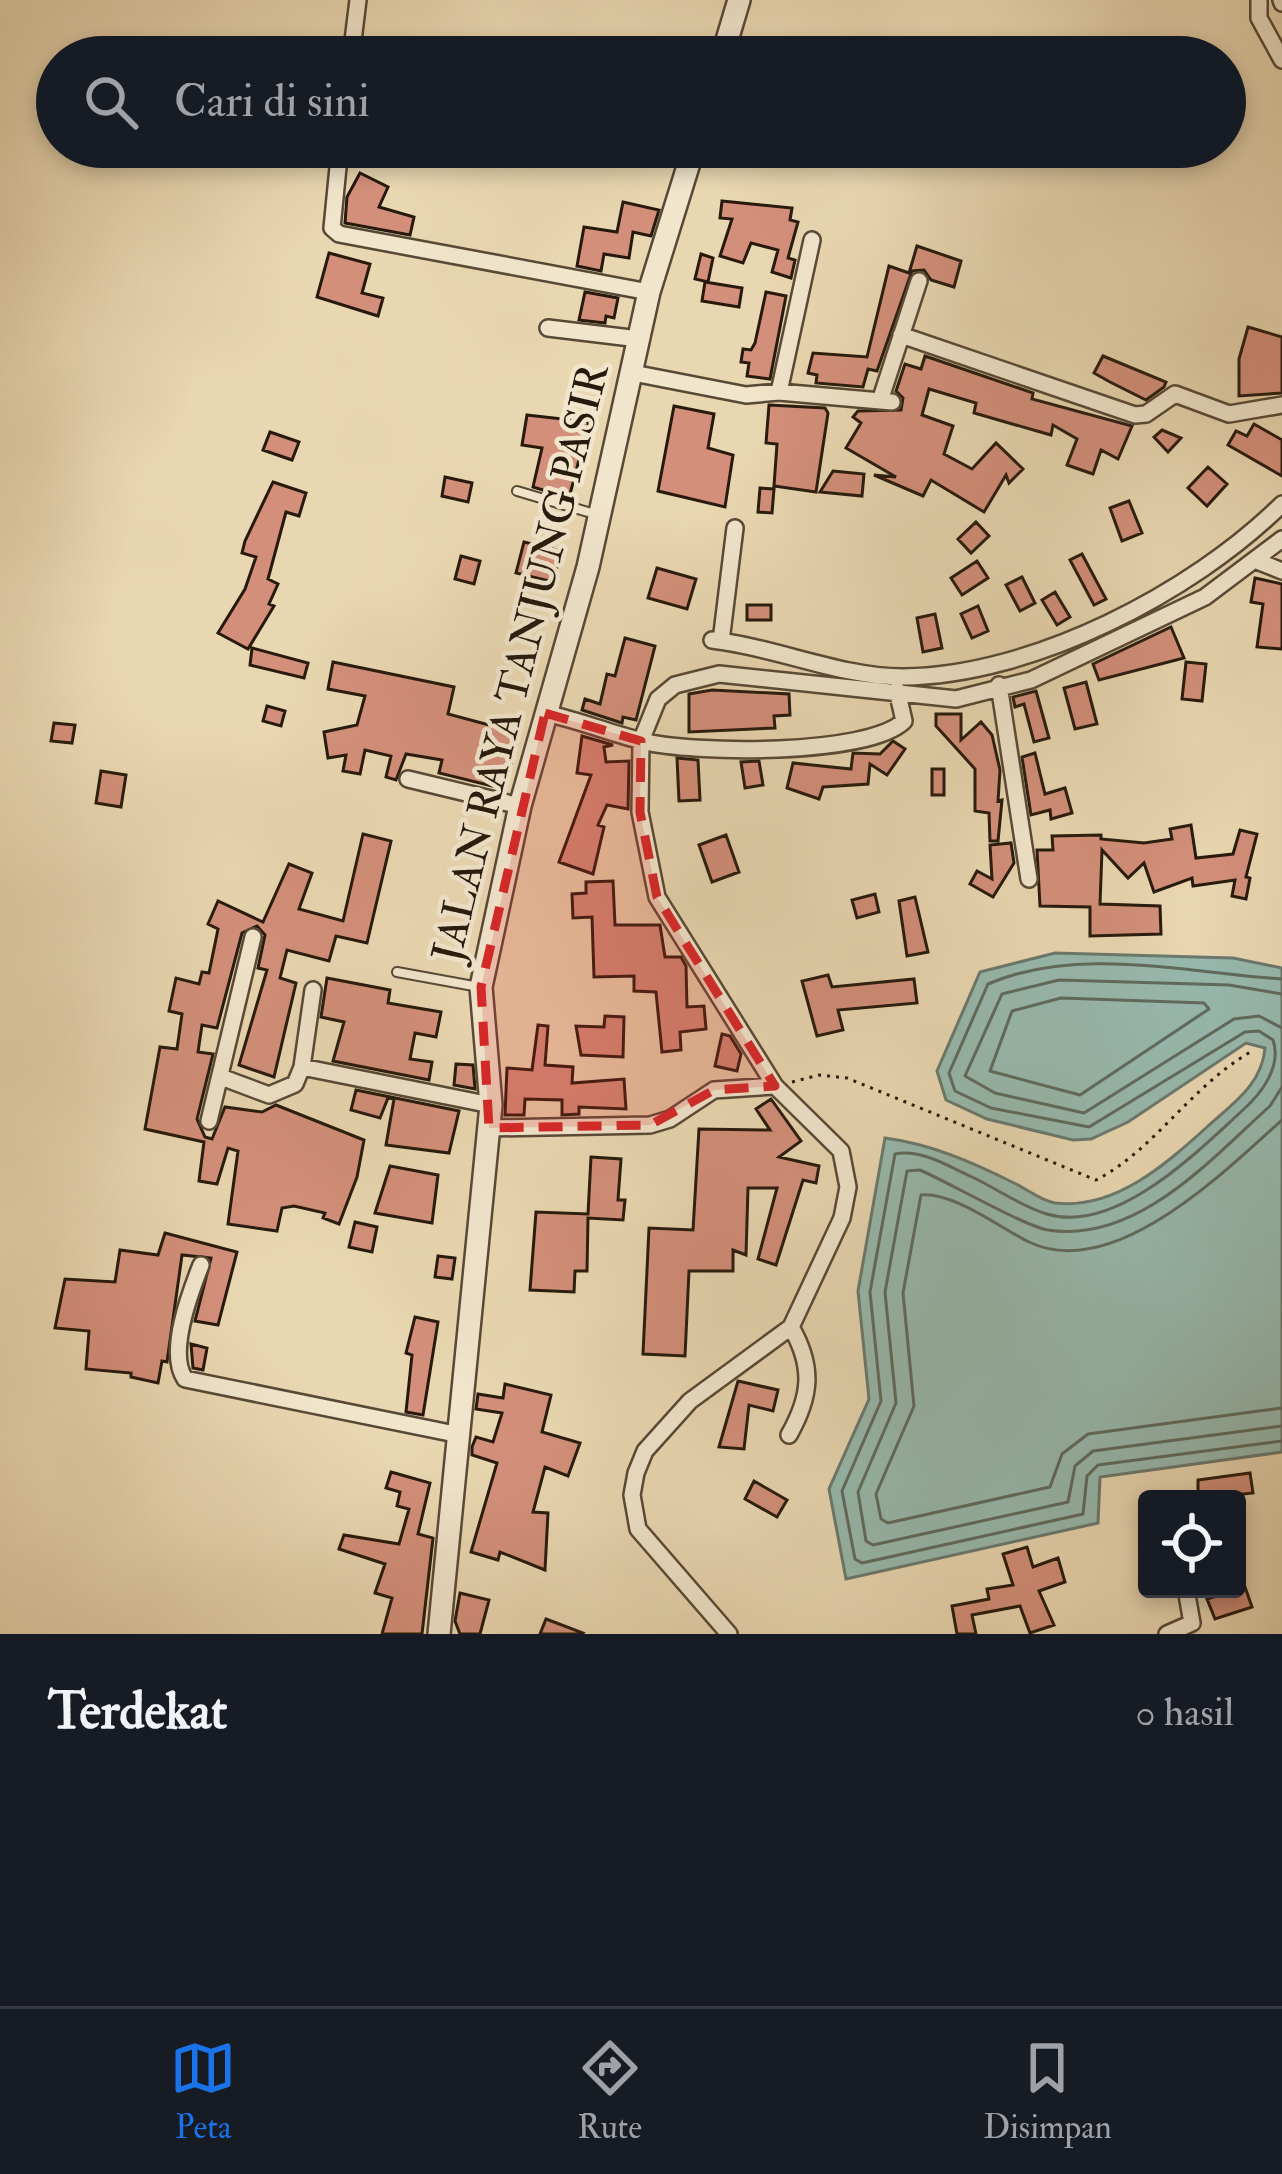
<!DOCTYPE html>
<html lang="id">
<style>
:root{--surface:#171b24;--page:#20242c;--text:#f1f3f6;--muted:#9ea1a6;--line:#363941;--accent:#1a73e8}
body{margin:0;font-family:"IM FELL Double Pica",serif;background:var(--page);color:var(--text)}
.controls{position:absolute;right:36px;bottom:36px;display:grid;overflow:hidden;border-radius:12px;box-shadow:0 6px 18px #0003}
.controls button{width:108px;height:108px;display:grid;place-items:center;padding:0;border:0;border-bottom:3px solid var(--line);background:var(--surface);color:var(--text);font:60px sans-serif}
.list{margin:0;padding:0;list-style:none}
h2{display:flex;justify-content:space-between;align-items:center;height:156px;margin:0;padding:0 48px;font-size:51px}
h2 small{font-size:39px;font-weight:400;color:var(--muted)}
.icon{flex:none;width:66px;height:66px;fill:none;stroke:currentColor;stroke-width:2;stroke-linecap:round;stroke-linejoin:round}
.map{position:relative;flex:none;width:1282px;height:1634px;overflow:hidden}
.search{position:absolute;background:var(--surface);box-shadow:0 6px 18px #0003;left:36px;right:36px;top:36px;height:132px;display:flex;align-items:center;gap:30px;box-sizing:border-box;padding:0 42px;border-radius:66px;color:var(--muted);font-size:45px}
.sheet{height:372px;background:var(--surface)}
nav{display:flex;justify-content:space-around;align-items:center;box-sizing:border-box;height:168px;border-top:3px solid var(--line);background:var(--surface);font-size:33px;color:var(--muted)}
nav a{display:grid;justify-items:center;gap:6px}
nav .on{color:var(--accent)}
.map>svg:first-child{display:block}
.water{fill:#97b9ae;stroke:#6a796e;stroke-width:3}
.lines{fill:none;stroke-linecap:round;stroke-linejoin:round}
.shore{stroke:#5f6a5e;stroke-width:3}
.building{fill:#d38f7a;stroke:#271a0d;stroke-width:3}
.service-casing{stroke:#584936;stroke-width:12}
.minor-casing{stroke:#584936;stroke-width:20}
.tertiary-casing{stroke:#584936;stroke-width:26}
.path{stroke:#271a0d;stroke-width:3;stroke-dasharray:3 6;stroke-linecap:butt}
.service{stroke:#f1e5cc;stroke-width:8}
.minor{stroke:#f1e5cc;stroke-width:15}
.tertiary{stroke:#f1e5cc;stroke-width:21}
.marked{fill:#d62828;fill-opacity:0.2;stroke:#d62828;stroke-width:9;stroke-dasharray:24 15;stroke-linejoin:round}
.labels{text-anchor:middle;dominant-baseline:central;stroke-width:9;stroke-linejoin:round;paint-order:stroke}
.street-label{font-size:42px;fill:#271a0d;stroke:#f1e5cc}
</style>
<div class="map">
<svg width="1282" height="1634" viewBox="0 0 1282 1634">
<rect width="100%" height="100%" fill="#e9d7b1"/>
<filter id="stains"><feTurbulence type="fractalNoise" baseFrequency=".00167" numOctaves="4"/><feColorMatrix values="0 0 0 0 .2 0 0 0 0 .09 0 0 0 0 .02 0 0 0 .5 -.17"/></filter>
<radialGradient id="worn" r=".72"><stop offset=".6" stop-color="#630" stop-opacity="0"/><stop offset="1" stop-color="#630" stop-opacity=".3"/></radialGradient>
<path class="water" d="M1055,953L1233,958L1282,968V1452L1100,1477L1098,1523L846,1579L829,1489L869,1399L858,1291L885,1138C931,1144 972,1162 1014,1183C1027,1189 1041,1201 1055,1203C1115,1210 1166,1164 1207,1127C1232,1104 1262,1085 1265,1048L1246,1043L1128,1122L1091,1139L1073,1140L987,1119L946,1100L937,1071L980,972Z"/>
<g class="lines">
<path class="shore" d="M1282,979C1188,973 1078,945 988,984L949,1073L955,1091L991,1108L1089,1127L1245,1032L1259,1031L1273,1040C1282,1066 1262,1093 1243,1110C1198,1151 1116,1235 1047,1214C1022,1207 996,1188 972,1177C948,1166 922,1149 895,1154L870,1292L881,1401L842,1491L855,1559L862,1563L1083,1514L1087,1476L1098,1465L1282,1441
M1282,994L1229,985L1059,980L1002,994L965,1076L995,1093L1084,1113L1234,1019L1259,1016L1282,1028
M1061,998L1204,1003L1209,1009L1080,1095L990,1071L1012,1011Z
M1282,1087L1270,1106C1211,1159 1137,1244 1048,1230C1024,1226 948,1182 920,1170L907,1171L885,1292L896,1403L858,1492L866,1541L873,1545L1068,1502L1075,1466L1093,1451L1282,1426
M1282,1120C1226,1170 1114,1283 1029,1242C1000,1228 954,1192 921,1195L903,1293L914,1406L876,1494L881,1519L888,1523L1050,1487L1062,1454L1088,1434L1282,1408"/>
</g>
<path class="building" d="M390,38L408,41L405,57H386Z
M360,173L388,187L379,207L414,217L410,235L345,223L347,197Z
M722,201L792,208L790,220L798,222L788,258L795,260L791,278L772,272L778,250L751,243L743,263L720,256L732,219L720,218Z
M623,202L659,210L651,236L633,232L629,258L604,254L601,271L577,266L584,227L617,232Z
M917,246L961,261L954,287L931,280L924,270L912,271L877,371L868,369L863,387L816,383L817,375L808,373L813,353L867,357L889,266L909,273Z
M329,253L370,264L362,293L383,298L378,316L317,297Z
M701,254L713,258L708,282L695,279Z
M705,282L742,288L739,307L702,301Z
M585,292L618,298L614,318L606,316L605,323L579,320Z
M766,292L786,296L770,379L747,376L749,363L741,362L743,349L751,350L755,343Z
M1248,327L1282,337V393L1239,396V359Z
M925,356L1033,393L1032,399L1132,426L1118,459L1101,450L1093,474L1067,465L1077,439L1053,425L1051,435L974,413L976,403L929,389L922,415L953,426L944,454L972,469L996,443L1023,469L1009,483L1006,475L984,512L931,480L923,496L874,475L896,477L846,448L861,423L853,417L858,411L901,410L903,398L896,391L905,364L921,369Z
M1103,356L1166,382L1164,387L1146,400L1110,382L1094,373Z
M769,405L825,408L828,413L816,492L774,486L777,444L766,443Z
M674,406L714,414L708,448L733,455L725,507L658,491Z
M527,415L589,422L569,498L533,487L542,448L522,445Z
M1254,424L1282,440V476L1228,445L1236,431L1247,436Z
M1162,430L1181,438L1168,452L1154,437Z
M270,432L299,442L292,460L263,450Z
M1208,467L1227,484L1207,506L1188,488Z
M833,471L864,474L862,496L820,492Z
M445,477L472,483L468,502L442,496Z
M273,482L306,493L299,516L286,512L268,579L278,584L269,604L274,606L248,649L218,633L245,589L256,557L242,553L245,541Z
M760,488L774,489L772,513L758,512Z
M1129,501L1142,533L1122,541L1110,508Z
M976,522L989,536L971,553L958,539Z
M524,542L561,551L553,582L516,573Z
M1082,554L1106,599L1094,605L1070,560Z
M461,556L480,561L474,584L455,579Z
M977,561L988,578L962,595L951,578Z
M657,568L696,579L687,609L648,598Z
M1022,577L1035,603L1020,611L1006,585Z
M1255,578L1282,584V649L1257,647L1263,604L1251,602Z
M1055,592L1070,617L1057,625L1042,600Z
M747,605H771V620H747Z
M978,606L988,631L972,638L961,614Z
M935,614L942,648L923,652L917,618Z
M1171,627L1184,658L1099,680L1093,664Z
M625,638L655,646L636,720L623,717L622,723L582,710L585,699L600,704L607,674L615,676Z
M252,648L308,663L304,678L250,665Z
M333,662L454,687L448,714L519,733L504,789L439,773L442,760L406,754L396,780L386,777L391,756L365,750L360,774L343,771L346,755L328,758L324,732L357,725L365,696L328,689Z
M1186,662L1206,664L1202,701L1182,699Z
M1086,682L1097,724L1075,729L1064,688Z
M712,690L789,694L790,715L774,716L775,728L689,732V694Z
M1036,691L1049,738L1034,742L1024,704L1015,707L1013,697Z
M267,706L285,711L281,726L263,721Z
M936,714H961V740L981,722L992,735L1000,770L998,801L1002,800L998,841H990L989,813L975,811V769L936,726Z
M54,723L75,725L72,743L51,741Z
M582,736L613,745L604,747L606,762L629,761L628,809L607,805L598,825L604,827L593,874L559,862L591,775L577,773Z
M893,741L905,749L887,775L870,764L868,784L823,787L819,799L787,788L793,763L851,769L853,753L880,754Z
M1035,753L1045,794L1065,788L1072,813L1051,819L1050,810L1031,815L1022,757Z
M677,758L698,760L700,800L679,801Z
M759,761L763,785L745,788L741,762Z
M932,769H944V795H932Z
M101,771L126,775L121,807L96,803Z
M1191,825L1196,858L1233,854L1240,830L1257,834L1246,877L1250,878L1246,899L1232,896L1235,880L1193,886L1192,878L1154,892L1144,863L1128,878L1102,850L1100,904L1160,906L1161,934L1090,936V907L1040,906L1037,850H1053L1052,836L1101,835V839L1144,843L1172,839L1170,829Z
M363,834L391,841L367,943L336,936L329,961L287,950L280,978L296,983L274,1077L239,1065L267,970L258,968L265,935L257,926L242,933L217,1028L202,1025L198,1052L213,1054L197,1119L205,1137L212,1139L225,1107L262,1112L276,1105L364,1140L357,1177L339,1224L323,1218L325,1213L294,1206L282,1208L277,1231L228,1224L238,1151L228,1148L217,1184L199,1181L204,1142L145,1129L160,1047L177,1049L182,1014L169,1011L176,978L199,984L202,972L209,973L218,929L208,924L218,901L263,922L289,864L312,873L299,909L343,921Z
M726,835L739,872L712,882L699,845Z
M1011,843L1014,863L993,897L970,884L977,871L992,879L990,845Z
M613,881L615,925H660L665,957H681L686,966L687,1007L704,1006L706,1029L680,1032L681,1050L662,1052L656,992L634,991V976L594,977L592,917L573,918L572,894L586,893V882Z
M875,894L879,912L857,918L852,900Z
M915,897L928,952L907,956L899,901Z
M828,975L832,987L914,979L917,1003L838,1010L843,1030L817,1036L802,981Z
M327,978L390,990L388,1003L441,1012L436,1037L415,1033L410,1059L432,1062L429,1080L333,1061L344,1022L321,1017Z
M605,1016L624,1017L623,1057L581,1055L576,1026L604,1027Z
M538,1025L548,1026L545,1065L573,1067L572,1083L624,1079L626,1109L579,1107V1114L562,1115V1100L525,1099L524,1115H505L507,1068L532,1070Z
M722,1034L730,1036L741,1054L737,1071L715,1066Z
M456,1064L473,1065L475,1089L454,1085Z
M356,1090L459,1111L449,1153L386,1145L394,1099L388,1098L380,1118L351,1110Z
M771,1099L801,1141L779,1157L819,1166L816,1183L803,1180L776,1265L758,1259L777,1188H748L746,1255L733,1250V1271H689L685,1356L643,1354L649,1228L693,1230L699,1129L770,1130L756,1109Z
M591,1157L621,1159L618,1200H625L623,1220L588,1218L587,1271H575L574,1292L530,1290L536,1212L588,1214Z
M390,1166L438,1175L432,1223L375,1213Z
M355,1222L377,1227L372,1252L349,1247Z
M165,1233L237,1252L218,1325L195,1321L211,1258L182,1255L167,1362L162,1361L158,1383L131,1377V1373L86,1369L89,1331L55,1328L65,1279L115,1282L120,1250L158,1255Z
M438,1256L455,1258L452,1279L435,1277Z
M415,1317L438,1322L423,1415L406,1412L412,1355L406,1353Z
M191,1344L207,1348L203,1370L193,1368Z
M738,1381L778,1390L773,1411L749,1405L744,1449L719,1447Z
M505,1384L551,1395L542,1432L580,1443L568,1476L545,1467L533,1512L548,1513L545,1570L500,1552L498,1560L471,1552L497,1463L472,1455V1447L476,1437L493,1442L502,1413L476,1409L478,1394L503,1398Z
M391,1472L430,1483L418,1534L433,1538L422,1634H382L392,1598L375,1593L385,1564L339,1549L344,1535L399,1544L409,1509L397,1506L400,1492L386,1488Z
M1250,1473L1253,1493L1198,1499V1480Z
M754,1481L787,1500L777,1517L745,1499Z
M1027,1547L1033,1567L1058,1558L1065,1582L1039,1591L1054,1625L1030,1633L1020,1606L972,1615L976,1634H957L952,1606L989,1599L987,1589L1013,1585L1003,1554Z
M1245,1587L1252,1607L1215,1619L1207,1599Z
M460,1593L489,1600L480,1634H460L455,1621Z
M546,1619L583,1633L582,1634H540Z"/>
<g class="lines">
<defs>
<path id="service" d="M517,491L598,515
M397,972L479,987"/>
<path id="minor" d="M1259,0V18L1282,60
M1281,0L1282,3
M351,57L358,0
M340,147L332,228L339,234L649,292
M548,328L639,339
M901,335L1135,415L1146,414L1175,394L1229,414L1282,405
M633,373L746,395L779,392L892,402
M779,392L812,240
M880,401L919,281
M1257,561L1282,571
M712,640C775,647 840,677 903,677C1032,676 1192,593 1282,504
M721,641L735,528
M999,685L1029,879
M545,713C578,720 610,733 642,741C692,754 868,756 904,721L897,690
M408,779L520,806
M302,1067L313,990
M221,1077L269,1095L295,1084L302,1067L491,1105
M209,1121L253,937
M489,1128L650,1125L670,1119L714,1090L775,1086
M201,1265C190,1293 167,1353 185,1379L460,1435
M789,1435C811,1396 814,1367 791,1327
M729,1634L638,1529L632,1495L636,1473L645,1451L690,1401L791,1327L842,1218L848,1187L841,1151L775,1086L657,897L640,812L641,741L658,699L675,685L719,674L956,699L1031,680L1205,597L1282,539
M1167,1634L1192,1623L1186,1589"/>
<path id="tertiary" d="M722,57L739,0
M439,1634L491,1105L481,987L520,806L588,567L649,292L694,147"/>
</defs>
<use href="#service" class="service-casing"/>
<use href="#minor" class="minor-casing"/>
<use href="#tertiary" class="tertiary-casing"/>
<path class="path" d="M792,1082L819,1075L847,1078L1096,1180C1155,1150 1192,1084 1254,1050"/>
<use href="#service" class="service"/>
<use href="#minor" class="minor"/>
<use href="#tertiary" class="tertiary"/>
</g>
<path class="marked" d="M545,713L641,741L640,812L657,897L775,1086L714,1090L650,1125L489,1128L481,987Z"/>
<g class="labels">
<g class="street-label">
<text transform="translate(521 663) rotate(-76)">JALAN RAYA TANJUNG PASIR</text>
</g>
</g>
<rect width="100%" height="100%" filter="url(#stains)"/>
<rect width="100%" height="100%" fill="url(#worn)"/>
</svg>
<div class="controls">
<button><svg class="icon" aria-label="locate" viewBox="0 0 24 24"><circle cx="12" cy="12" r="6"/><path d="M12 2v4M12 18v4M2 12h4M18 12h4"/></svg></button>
</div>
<div class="search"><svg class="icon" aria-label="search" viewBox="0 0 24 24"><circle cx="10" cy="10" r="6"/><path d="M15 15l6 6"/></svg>Cari di sini</div>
</div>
<section class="sheet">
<h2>Terdekat<small>0 hasil</small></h2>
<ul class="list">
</ul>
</section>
<nav>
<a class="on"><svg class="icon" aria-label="map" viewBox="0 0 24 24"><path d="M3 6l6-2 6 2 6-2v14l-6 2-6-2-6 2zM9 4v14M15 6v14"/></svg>Peta</a>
<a><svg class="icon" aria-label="directions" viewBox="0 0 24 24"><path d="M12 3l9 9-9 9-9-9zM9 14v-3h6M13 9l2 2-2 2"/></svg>Rute</a>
<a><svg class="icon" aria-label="saved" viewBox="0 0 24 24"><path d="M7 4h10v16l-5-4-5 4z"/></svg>Disimpan</a>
</nav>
